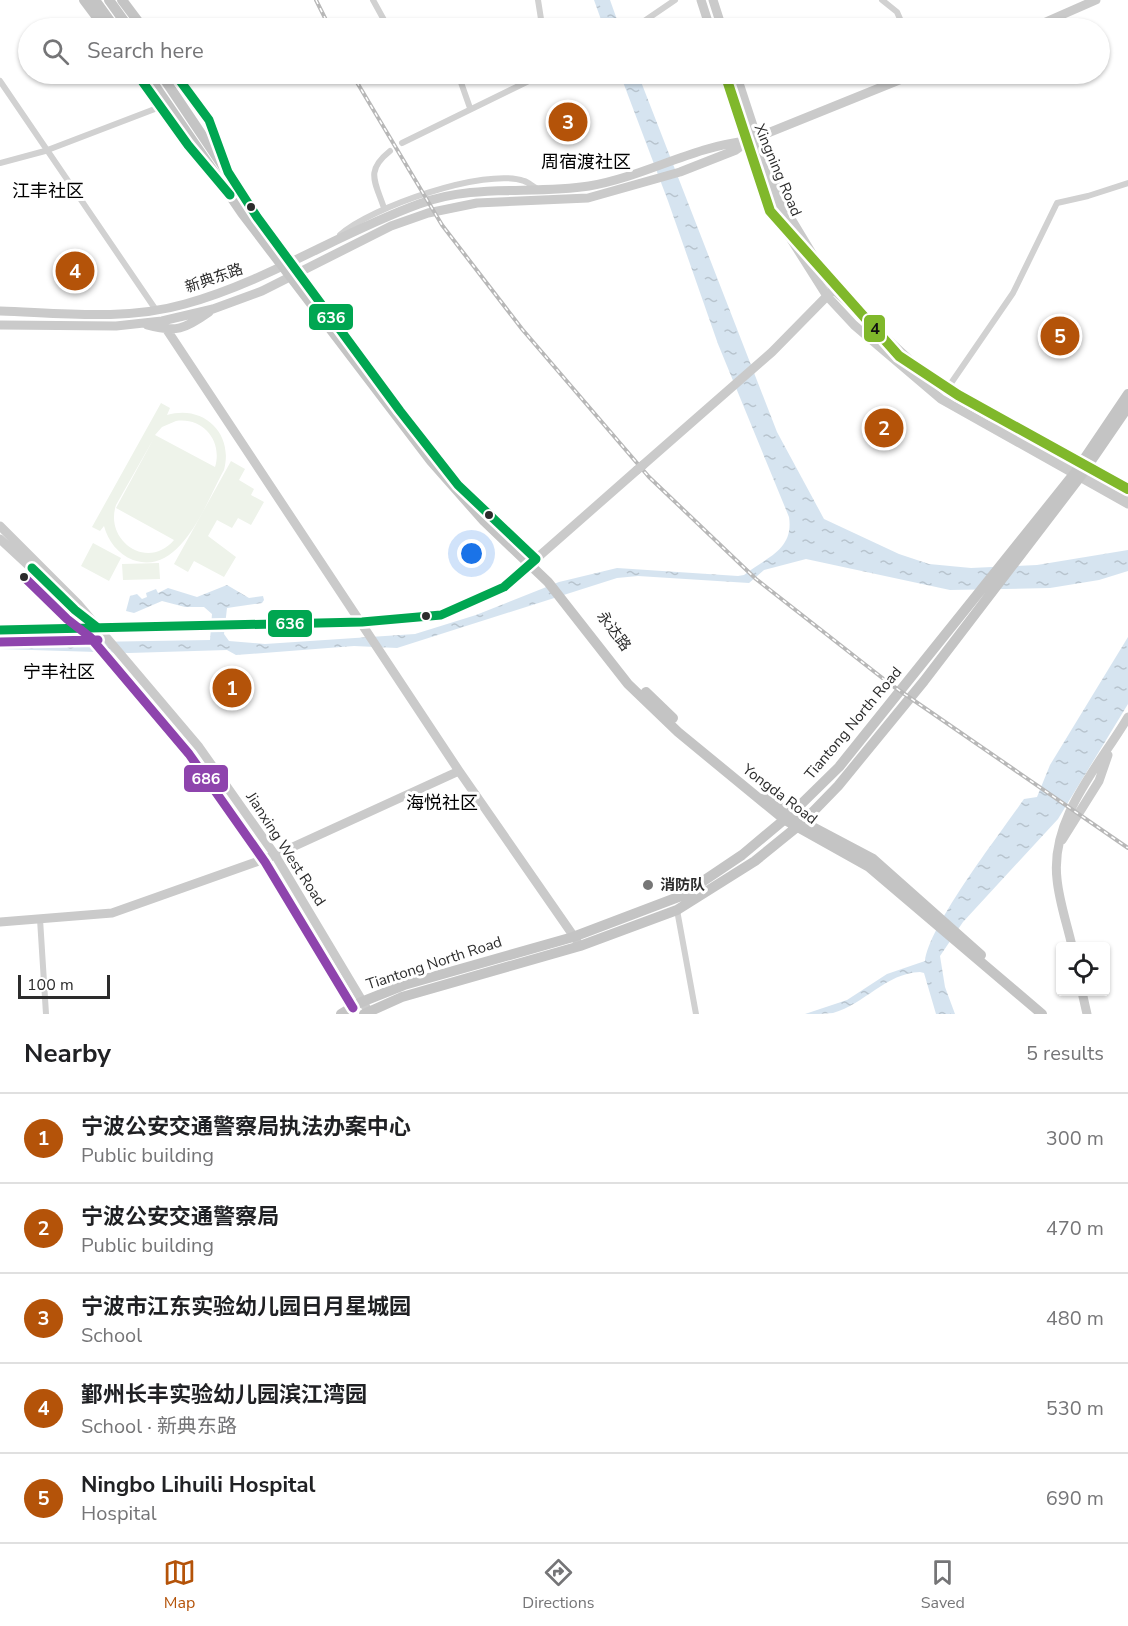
<!DOCTYPE html>
<meta charset="utf-8">
<style>
:root{--surface:#fff;--page:#f6f6f6;--text:#202124;--muted:#757577;--line:#e0e0e0;--accent:#b45309}
body{margin:0;font-family:"Nunito Sans","Noto Sans SC",sans-serif;background:var(--page);color:var(--text)}
.controls{position:absolute;right:18px;bottom:18px;display:grid;overflow:hidden;border-radius:6px;box-shadow:0 2px 4px #0004}
.controls button{width:54px;height:54px;display:grid;place-items:center;padding:0;border:0;border-bottom:2px solid var(--line);background:var(--surface);color:var(--text);font:30px sans-serif}
.scale{position:absolute;left:18px;bottom:15px;width:92px;box-sizing:border-box;padding-left:6px;border:3px solid #2c2c2c;border-top:0;font-size:16px;line-height:21px;white-space:nowrap;color:#2c2c2c;-webkit-text-stroke:4px #fff;paint-order:stroke}
.you{position:absolute;left:472px;top:554px;width:21px;height:21px;margin:-15px;border:4px solid #fff;border-radius:50%;background:#1a73e8;box-shadow:0 0 0 9px #1a73e833}
.badge{display:grid;place-items:center;width:39px;height:39px;border-radius:50%;background:var(--accent);color:#fff;font-size:20px;font-weight:700}
.pin{position:absolute;translate:-50% -50%;border:3px solid #fff;box-shadow:0 2px 6px #0006}
.list{margin:0;padding:0;list-style:none}
h2{display:flex;justify-content:space-between;align-items:center;height:78px;margin:0;padding:0 24px;font-size:26px}
h2 small{font-size:20px;font-weight:400;color:var(--muted)}
.list li{display:grid;grid-template-columns:39px 1fr auto;gap:18px;align-items:center;box-sizing:border-box;height:90px;padding:0 24px;border-top:2px solid var(--line)}
.list b{display:block;font-size:22px;white-space:nowrap}
.list p{margin:0;font-size:20px;white-space:nowrap;color:var(--muted)}
.list em{font-size:20px;font-style:normal;color:var(--muted)}
.icon{flex:none;width:33px;height:33px;fill:none;stroke:currentColor;stroke-width:2;stroke-linecap:round;stroke-linejoin:round}
.map{position:relative;flex:none;width:1128px;height:1014px;overflow:hidden}
.search{position:absolute;background:var(--surface);box-shadow:0 2px 4px #0004;left:18px;right:18px;top:18px;height:66px;display:flex;align-items:center;gap:15px;box-sizing:border-box;padding:0 21px;border-radius:33px;color:var(--muted);font-size:22px}
.sheet{height:528px;background:var(--surface)}
nav{display:flex;justify-content:space-around;align-items:center;box-sizing:border-box;height:84px;border-top:2px solid var(--line);background:var(--surface);font-size:16px;color:var(--muted)}
nav a{display:grid;justify-items:center;gap:3px}
nav .on{color:var(--accent)}
.map>svg:first-child{display:block}
.park{fill:#eef3ea;fill-rule:evenodd}
.water{fill:url(#water-ripples)}
.lines{fill:none;stroke-linecap:round;stroke-linejoin:round}
.street{stroke:#d1d1d1;stroke-width:6}
.secondary{stroke:#cacaca;stroke-width:9}
.primary{stroke:#c4c4c4;stroke-width:10}
.rail-casing{stroke:#b8b8b8;stroke-width:4}
.rail{stroke:#fff;stroke-width:1.5;stroke-dasharray:4.5;stroke-linecap:butt}
.secondary-bridge{stroke:#cacaca;stroke-width:9}
.bus-1-casing{stroke:#fff;stroke-width:14}
.bus-2-casing{stroke:#fff;stroke-width:14}
.bus-1{stroke:#00a651;stroke-width:9}
.bus-2{stroke:#8e44ad;stroke-width:9}
.metro-1-casing{stroke:#fff;stroke-width:15}
.metro-1{stroke:#80b82b;stroke-width:10}
.bus-dot{fill:#2c2c2c;stroke:#fff;stroke-width:2}
.poi-dot{fill:#767676;stroke:#fff;stroke-width:2}
.labels{text-anchor:middle;dominant-baseline:central;stroke-width:6;stroke-linejoin:round;paint-order:stroke}
.street-label{font-size:15px;fill:#2c2c2c;stroke:#fff}
.poi-label{font-size:15px;font-weight:bold;fill:#2c2c2c;stroke:#fff;text-anchor:start}
.quarter-label{font-size:18px;fill:#000;stroke:#fff}
.line-badge{stroke:#fff;stroke-width:2}
.badge-label{font-size:16px;text-anchor:middle;font-weight:bold;fill:#fff}
.pale-badge-label{font-size:16px;text-anchor:middle;font-weight:bold;fill:#111}
</style>
<div class="map">
<svg width="1128" height="1014" viewBox="0 0 1128 1014">
<defs>
<pattern id="water-ripples" width="26" height="14" patternUnits="userSpaceOnUse" patternTransform="scale(1.5)"><rect width="26" height="14" fill="#d6e4f0"/><path d="M2 4q2-2 4 0t4 0M15 11q2-2 4 0t4 0" fill="none" stroke="#b8c4ce"/></pattern>
</defs>
<rect width="100%" height="100%" fill="#fff"/>
<path class="park" d="M161,403L170,408L167,415C203,404 234,433 224,470C206,502 181,577 133,560C118,554 108,541 104,526L100,531L92,527ZM176,421C203,417 223,441 215,467L155,435L162,427ZM154,438L116,508L174,540C148,571 104,541 116,505Z
M231,461L245,469L239,480L254,489L251,495L264,502L251,525L238,518L232,528L217,520L208,536L236,557L224,577L194,561L188,572L174,564Z
M93,543L121,558L109,581L81,566Z
M159,563L160,579L123,580L122,564Z"/>
<path class="water" d="M594,0H610L620,28H604Z
M620,74H638L777,432L824,519L899,554L929,564L971,568L1037,565L1128,550V571L1099,580L1050,588L950,590L806,559L764,570L749,583L638,576L617,578L397,648L354,646L236,655L227,650L129,653L0,649V641L31,643L210,640L212,614L204,607H185L162,601L134,613L126,611L130,596L137,594L142,599L147,597L146,593L156,589L158,593L168,588L197,597L227,585L249,598L263,596L264,600L262,603L227,608L224,634L229,641L265,644L415,634L476,615L559,582L617,568L738,576L744,575C767,557 794,550 789,517L718,344L668,201Z
M1128,637V704L1058,819L963,922L940,956L945,987L955,1014H936L924,973L920,972C886,973 865,1004 833,1013C824,1014 814,1014 805,1014L847,1000L887,974L925,961C929,925 1000,834 1024,799L1037,797L1050,765Z"/>
<g class="lines">
<path class="street" d="M373,0L384,20L394,28
M882,0L897,12L904,28
M535,28L541,19L538,0
M634,28L675,0
M458,74L470,108
M0,81L156,310
M402,143L543,74
M0,163L45,151L160,107
M384,208C375,181 365,171 390,151
M340,235C369,208 485,167 524,181C528,182 532,186 536,188
M947,389L1013,293L1057,203L1088,196L1128,183
M677,910L696,1014
M40,919L46,1014"/>
<path class="secondary" d="M701,0L710,28
M713,0L722,28
M1032,28L1096,0
M724,74L773,201L789,236L827,296L854,325L941,399L1128,504
M736,74L757,138L787,212L834,290L912,362L947,389L1018,433L1128,496
M0,311C60,313 126,321 185,304C268,281 339,233 419,204C474,183 533,195 589,186C643,177 692,147 746,141
M0,325L116,326L162,321L213,309L262,291L391,226L428,213L477,203L588,198L680,172L736,150L748,141L914,74
M147,325C176,333 185,329 209,312
M167,330L459,771L577,941
M643,465L772,352L831,292
M0,526L78,604L199,747L275,855L370,1014
M0,539L84,617
M0,630L362,622L441,615L504,587L637,470
M1062,840L1099,781L1108,755
M0,922L112,913L273,856L459,771
M1072,946C1067,924 1059,901 1057,879C1050,818 1099,766 1128,717
M1082,992L1087,1014"/>
<path class="primary" d="M84,0L105,28
M95,0L115,28
M109,0L129,28
M122,0L143,28
M137,74L191,149
M147,74L242,213L431,461L484,521L548,582L628,684L678,732L785,820L869,867L1042,1014
M161,74L257,217L321,303
M175,74L209,120L223,157
M646,692L673,718
M766,796L803,822L873,859L981,955
M341,1014L359,1003L404,985L573,937L681,896L742,855L791,814L839,767L1074,474L1128,394
M364,1014L402,997L580,946L677,910L755,861L803,822L838,786L924,681L1080,477L1128,407"/>
<defs>
<path id="rail" d="M316,0L330,28
M352,74L442,225L522,329L649,477L756,579L890,684L1128,848"/>
</defs>
<use href="#rail" class="rail-casing"/>
<use href="#rail" class="rail"/>
<path class="secondary-bridge" d="M637,470L643,465"/>
<defs>
<path id="bus-1" d="M137,74L188,145L230,195
M32,568L75,610L98,628
M0,630L362,622L441,615L504,587L536,559L458,485L400,411L257,217L228,172L209,120L175,74"/>
<path id="bus-2" d="M24,577L67,619L90,637L189,754L265,862L353,1008
M0,642L98,640"/>
</defs>
<use href="#bus-1" class="bus-1-casing"/>
<use href="#bus-2" class="bus-2-casing"/>
<use href="#bus-1" class="bus-1"/>
<use href="#bus-2" class="bus-2"/>
<defs>
<path id="metro-1" d="M725,74L770,211L899,356L958,395L1128,489"/>
</defs>
<use href="#metro-1" class="metro-1-casing"/>
<use href="#metro-1" class="metro-1"/>
</g>
<g class="bus-dot">
<circle cx="251" cy="207" r="5"/>
<circle cx="489" cy="515" r="5"/>
<circle cx="24" cy="577" r="5"/>
<circle cx="426" cy="616" r="5"/>
</g>
<circle class="poi-dot" cx="648" cy="885" r="6"/>
<g class="labels">
<g class="street-label">
<text transform="translate(778 170) rotate(67)">Xingning Road</text>
<text transform="translate(214 278) rotate(-19)">新典东路</text>
<text transform="translate(614 631) rotate(53)">永达路</text>
<text transform="translate(853 723) rotate(-50)">Tiantong North Road</text>
<text transform="translate(780 794) rotate(37)">Yongda Road</text>
<text transform="translate(286 849) rotate(57)">Jianxing West Road</text>
<text transform="translate(434 963) rotate(-18)">Tiantong North Road</text>
</g>
<g class="poi-label">
<text x="660" y="885">消防队</text>
</g>
<g class="quarter-label">
<text x="586" y="162">周宿渡社区</text>
<text x="48" y="191">江丰社区</text>
<text x="59" y="672">宁丰社区</text>
<text x="442" y="803">海悦社区</text>
</g>
</g>
<g class="line-badge">
<rect x="308" y="303" width="46" height="28" rx="6" fill="#00a651"/>
<rect x="863" y="314" width="23" height="29" rx="6" fill="#80b82b"/>
<rect x="267" y="609" width="46" height="29" rx="6" fill="#00a651"/>
<rect x="183" y="764" width="46" height="29" rx="6" fill="#8e44ad"/>
</g>
<g class="badge-label">
<text x="331" y="323">636</text>
<text x="290" y="629">636</text>
<text x="206" y="784">686</text>
</g>
<g class="pale-badge-label">
<text x="875" y="334">4</text>
</g>
</svg>
<div class="controls">
<button><svg class="icon" aria-label="locate" viewBox="0 0 24 24"><circle cx="12" cy="12" r="6"/><path d="M12 2v4M12 18v4M2 12h4M18 12h4"/></svg></button>
</div>
<div class="scale">100 m</div>
<div class="you"></div>
<div class="pin badge" style="left:232px;top:688px">1</div>
<div class="pin badge" style="left:884px;top:428px">2</div>
<div class="pin badge" style="left:568px;top:122px">3</div>
<div class="pin badge" style="left:75px;top:271px">4</div>
<div class="pin badge" style="left:1060px;top:336px">5</div>
<div class="search"><svg class="icon" aria-label="search" viewBox="0 0 24 24"><circle cx="10" cy="10" r="6"/><path d="M15 15l6 6"/></svg>Search here</div>
</div>
<section class="sheet">
<h2>Nearby<small>5 results</small></h2>
<ul class="list">
<li><span class="badge">1</span><div><b>宁波公安交通警察局执法办案中心</b><p>Public building</p></div><em>300 m</em></li>
<li><span class="badge">2</span><div><b>宁波公安交通警察局</b><p>Public building</p></div><em>470 m</em></li>
<li><span class="badge">3</span><div><b>宁波市江东实验幼儿园日月星城园</b><p>School</p></div><em>480 m</em></li>
<li><span class="badge">4</span><div><b>鄞州长丰实验幼儿园滨江湾园</b><p>School · 新典东路</p></div><em>530 m</em></li>
<li><span class="badge">5</span><div><b>Ningbo Lihuili Hospital</b><p>Hospital</p></div><em>690 m</em></li>
</ul>
</section>
<nav>
<a class="on"><svg class="icon" aria-label="map" viewBox="0 0 24 24"><path d="M3 6l6-2 6 2 6-2v14l-6 2-6-2-6 2zM9 4v14M15 6v14"/></svg>Map</a>
<a><svg class="icon" aria-label="directions" viewBox="0 0 24 24"><path d="M12 3l9 9-9 9-9-9zM9 14v-3h6M13 9l2 2-2 2"/></svg>Directions</a>
<a><svg class="icon" aria-label="saved" viewBox="0 0 24 24"><path d="M7 4h10v16l-5-4-5 4z"/></svg>Saved</a>
</nav>
